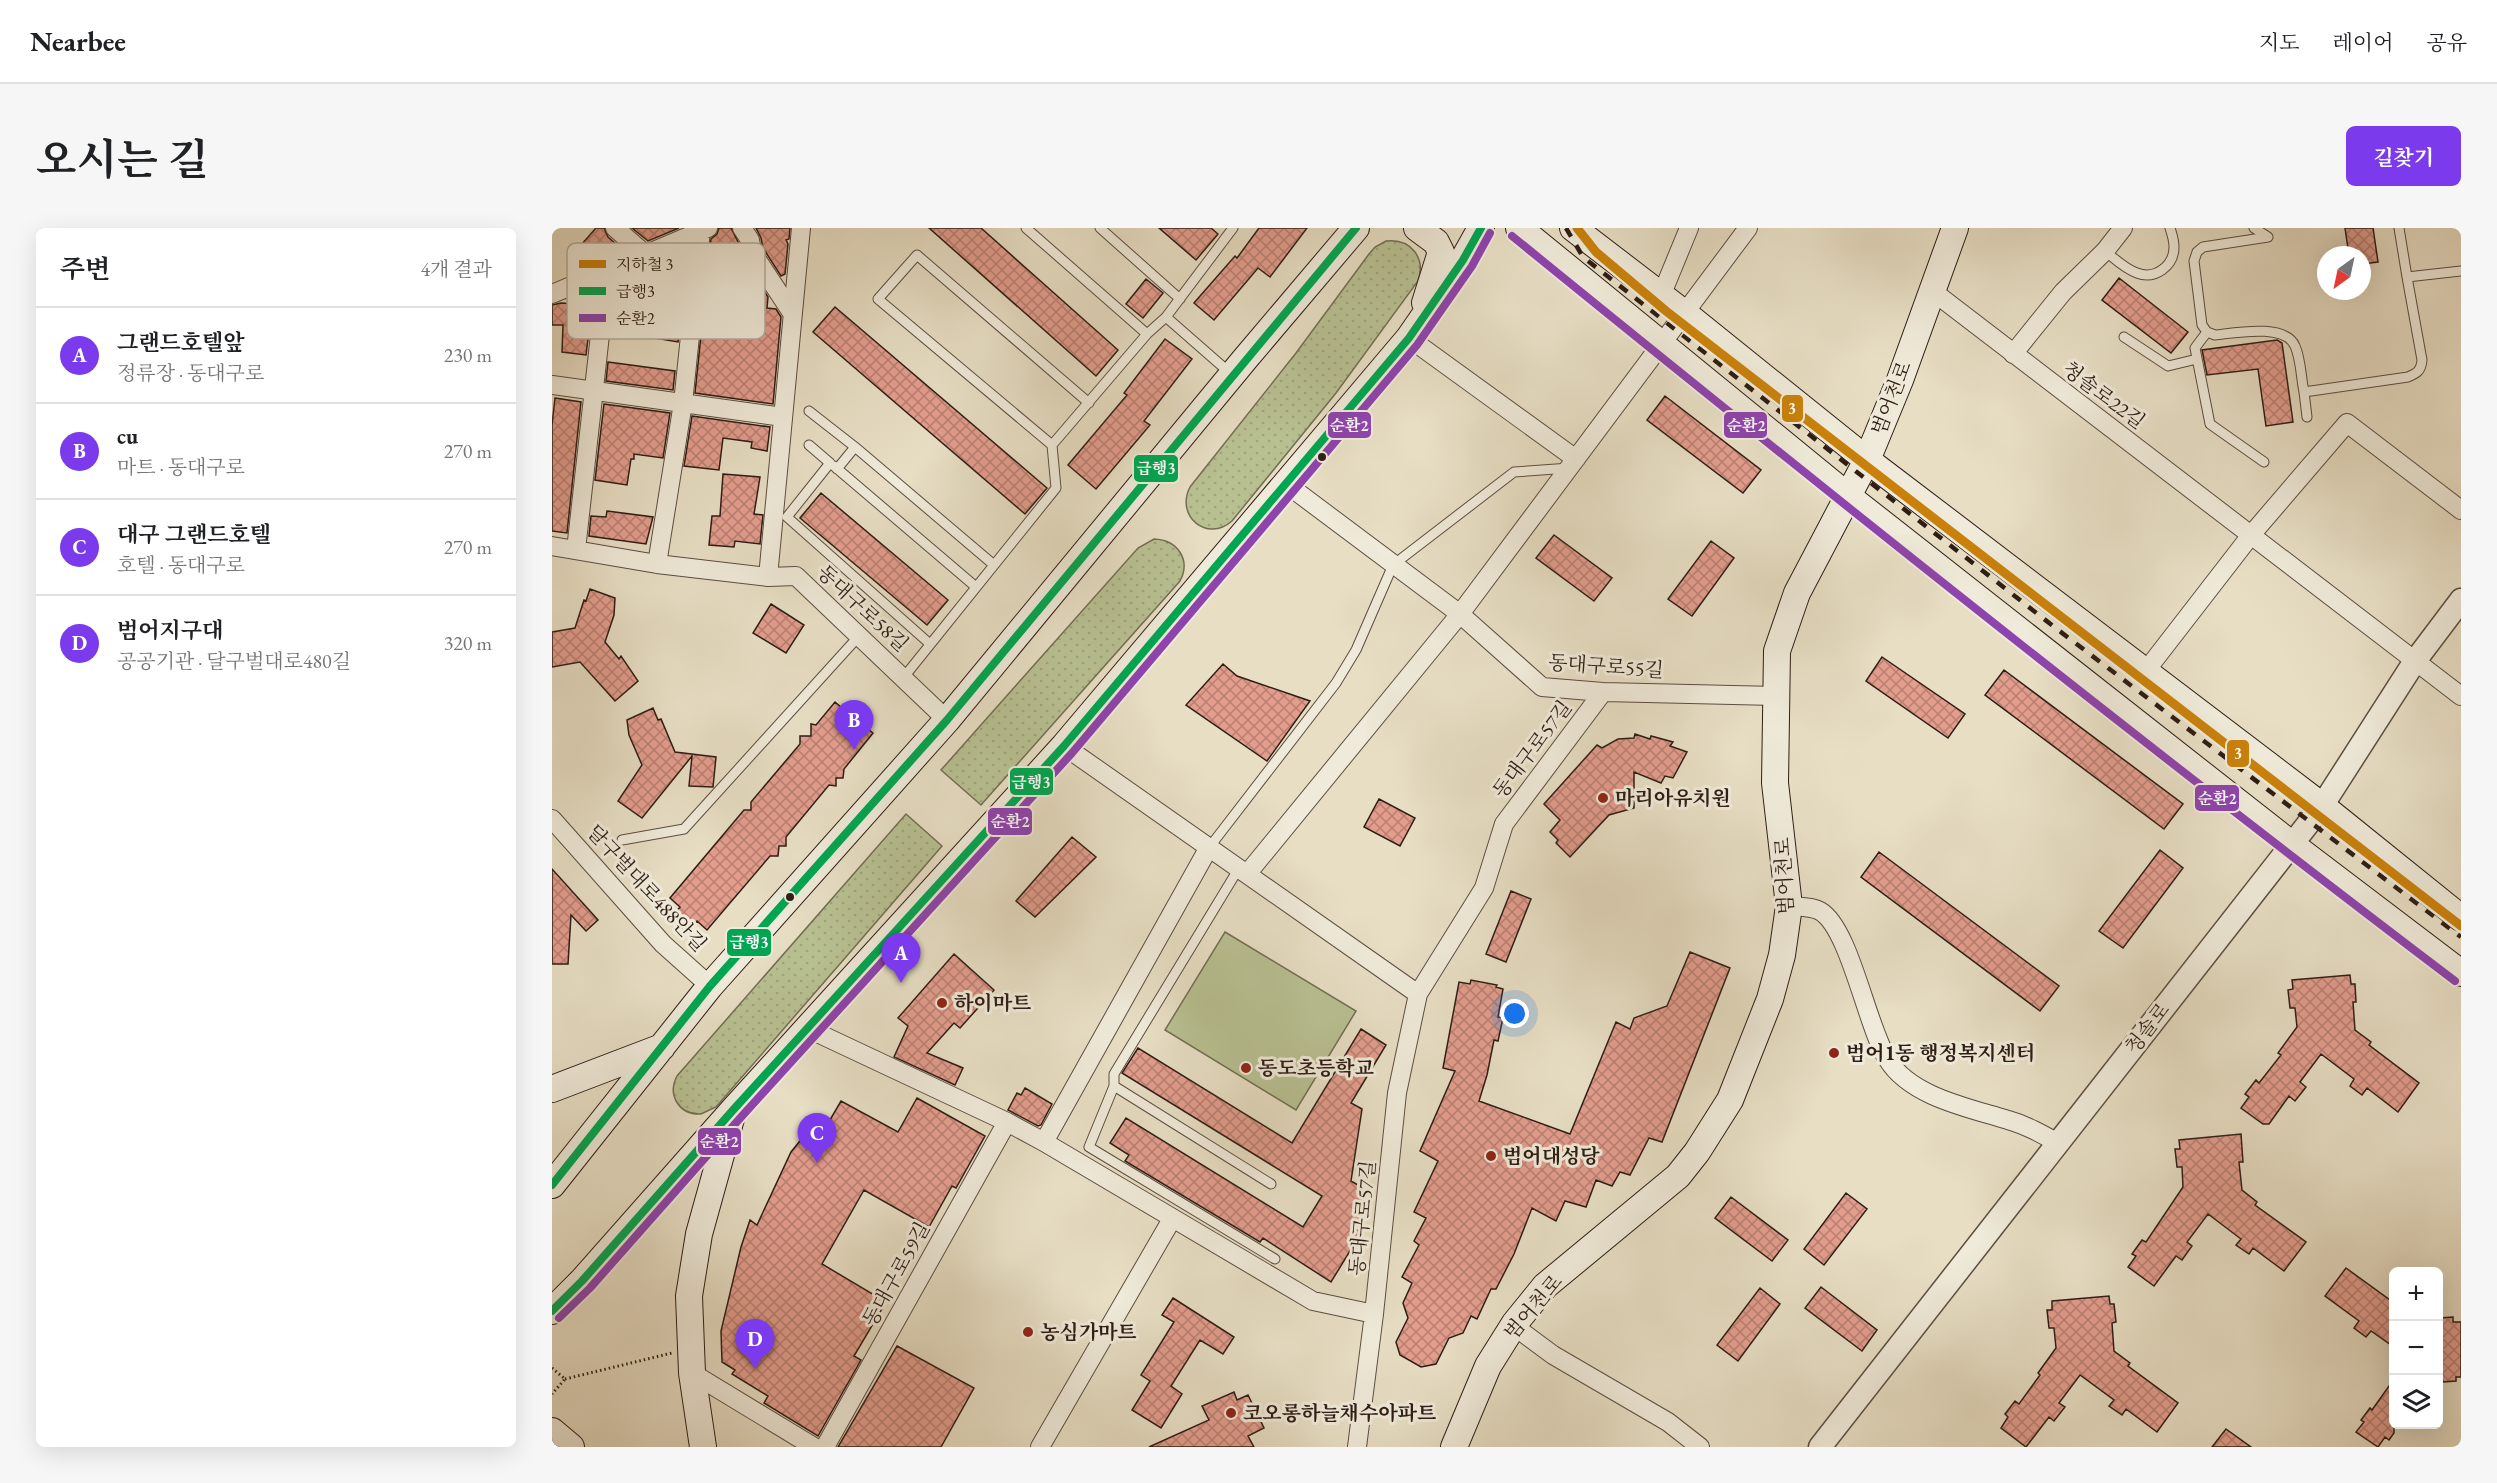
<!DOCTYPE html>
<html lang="ko">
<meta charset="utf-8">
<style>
:root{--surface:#fff;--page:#f6f6f6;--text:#202124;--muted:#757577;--line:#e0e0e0;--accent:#7c3aed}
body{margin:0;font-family:"EB Garamond","Noto Serif KR",serif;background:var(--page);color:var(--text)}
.controls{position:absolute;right:18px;bottom:18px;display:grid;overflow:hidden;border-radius:9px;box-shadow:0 6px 24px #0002}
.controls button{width:54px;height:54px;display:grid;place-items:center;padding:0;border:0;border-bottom:2px solid var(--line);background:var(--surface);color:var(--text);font:30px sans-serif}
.compass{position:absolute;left:1765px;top:18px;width:54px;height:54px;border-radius:50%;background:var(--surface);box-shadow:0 6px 24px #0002;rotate:213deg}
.you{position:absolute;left:963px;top:786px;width:21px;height:21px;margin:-15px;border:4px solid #fff;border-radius:50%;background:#1a73e8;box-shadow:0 0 0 9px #1a73e833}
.badge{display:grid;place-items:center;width:39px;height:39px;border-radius:50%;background:var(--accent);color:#fff;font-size:20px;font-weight:700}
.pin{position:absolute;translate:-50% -50px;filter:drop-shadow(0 2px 3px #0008)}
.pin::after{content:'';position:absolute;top:32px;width:21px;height:18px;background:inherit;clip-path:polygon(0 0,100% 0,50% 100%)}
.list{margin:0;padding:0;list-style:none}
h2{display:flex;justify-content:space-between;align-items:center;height:78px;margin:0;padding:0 24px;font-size:26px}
h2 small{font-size:20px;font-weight:400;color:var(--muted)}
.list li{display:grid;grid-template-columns:39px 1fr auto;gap:18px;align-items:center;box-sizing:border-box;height:96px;padding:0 24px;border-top:2px solid var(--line)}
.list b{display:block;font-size:22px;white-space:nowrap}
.list p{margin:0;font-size:20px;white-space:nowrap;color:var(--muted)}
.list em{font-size:20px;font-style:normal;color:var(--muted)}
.icon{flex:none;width:33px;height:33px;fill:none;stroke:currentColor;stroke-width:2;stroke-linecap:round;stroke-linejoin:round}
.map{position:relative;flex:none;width:1909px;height:1219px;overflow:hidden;border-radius:9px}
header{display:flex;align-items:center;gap:36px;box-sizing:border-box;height:84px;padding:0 30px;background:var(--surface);border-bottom:2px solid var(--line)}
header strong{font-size:28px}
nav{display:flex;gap:33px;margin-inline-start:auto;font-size:21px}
.intro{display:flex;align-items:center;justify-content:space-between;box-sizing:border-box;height:144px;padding:0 36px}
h1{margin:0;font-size:42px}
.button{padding:15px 27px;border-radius:9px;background:var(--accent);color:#fff;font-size:21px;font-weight:700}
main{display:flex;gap:36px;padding:0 36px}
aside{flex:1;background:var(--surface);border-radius:9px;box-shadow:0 6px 24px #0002}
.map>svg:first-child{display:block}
.grass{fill:#b8c092;stroke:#736e54;stroke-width:1.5}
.garden{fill:url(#garden-dots);stroke:#736e54;stroke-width:1.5}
.building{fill:url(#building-cross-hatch);stroke:#2e1d15;stroke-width:1.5}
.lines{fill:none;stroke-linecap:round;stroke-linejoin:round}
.service-casing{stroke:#5c4d41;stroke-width:11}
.minor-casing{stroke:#5c4d41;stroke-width:20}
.tertiary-casing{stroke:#5c4d41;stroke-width:25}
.secondary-casing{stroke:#2e1d15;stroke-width:28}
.path{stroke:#2e1d15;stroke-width:3;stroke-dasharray:1.5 3;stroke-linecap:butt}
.service{stroke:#efead9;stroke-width:9}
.minor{stroke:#efead9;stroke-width:18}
.tertiary{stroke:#efead9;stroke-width:22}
.secondary{stroke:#efead9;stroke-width:26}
.rail{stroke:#2e1d15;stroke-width:4.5;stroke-dasharray:10 10;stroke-linecap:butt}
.bus-1-casing{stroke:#efead9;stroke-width:12}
.bus-2-casing{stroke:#efead9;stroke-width:12}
.bus-1{stroke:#00a651;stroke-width:8}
.bus-2{stroke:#8e44ad;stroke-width:8}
.metro-1-casing{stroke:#efead9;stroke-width:14}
.metro-1{stroke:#c9810b;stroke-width:9}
.bus-dot{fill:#2e1d15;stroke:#efead9;stroke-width:2}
.poi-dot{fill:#8f2418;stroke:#efead9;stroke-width:2}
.labels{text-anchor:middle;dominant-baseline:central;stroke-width:6;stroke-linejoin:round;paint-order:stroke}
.street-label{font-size:20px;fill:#2e1d15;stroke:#efead9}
.poi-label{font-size:20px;font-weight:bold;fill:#2e1d15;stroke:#efead9;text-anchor:start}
.key{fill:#efead9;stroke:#b5ac9e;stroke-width:1.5}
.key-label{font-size:16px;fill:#2e1d15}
.line-badge{stroke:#efead9;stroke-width:2}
.badge-label{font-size:16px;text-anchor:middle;font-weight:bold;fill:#fff}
</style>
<header>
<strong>Nearbee</strong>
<nav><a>지도</a><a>레이어</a><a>공유</a></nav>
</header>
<div class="intro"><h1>오시는 길</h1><a class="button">길찾기</a></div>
<main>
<aside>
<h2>주변<small>4개 결과</small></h2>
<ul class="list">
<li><span class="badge">A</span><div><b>그랜드호텔앞</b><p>정류장 · 동대구로</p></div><em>230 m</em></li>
<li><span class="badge">B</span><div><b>cu</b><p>마트 · 동대구로</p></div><em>270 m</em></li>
<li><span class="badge">C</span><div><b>대구 그랜드호텔</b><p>호텔 · 동대구로</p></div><em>270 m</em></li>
<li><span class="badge">D</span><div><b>범어지구대</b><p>공공기관 · 달구벌대로480길</p></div><em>320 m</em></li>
</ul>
</aside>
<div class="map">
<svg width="1909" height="1219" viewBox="0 0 1909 1219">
<defs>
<pattern id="garden-dots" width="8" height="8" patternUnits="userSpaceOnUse" patternTransform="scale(1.5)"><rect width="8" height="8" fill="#b8c092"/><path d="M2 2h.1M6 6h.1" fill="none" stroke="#9ea57d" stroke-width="1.8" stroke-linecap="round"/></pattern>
<pattern id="building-cross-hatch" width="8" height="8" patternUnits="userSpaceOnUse" patternTransform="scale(1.5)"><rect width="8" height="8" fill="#e39d8d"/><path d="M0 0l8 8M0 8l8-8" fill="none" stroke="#b87f72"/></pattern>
</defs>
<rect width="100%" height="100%" fill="#e7dec4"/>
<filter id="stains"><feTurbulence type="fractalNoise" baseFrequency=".00333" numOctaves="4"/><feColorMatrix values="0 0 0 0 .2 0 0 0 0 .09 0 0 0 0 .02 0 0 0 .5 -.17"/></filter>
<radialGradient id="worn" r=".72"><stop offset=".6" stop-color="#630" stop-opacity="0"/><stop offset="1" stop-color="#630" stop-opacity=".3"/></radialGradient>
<path class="grass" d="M673,704L804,783L744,882L613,802Z"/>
<path class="garden" d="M834,13C859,10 874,30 866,53L784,165L680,293C655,315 623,288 638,259L744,125L817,26L823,19Z
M602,311C626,312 639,332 628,353L429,577L389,542L586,320Z
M354,586L390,618L164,879L149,886C127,887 115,867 125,848Z"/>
<path class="building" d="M44,0H52L56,9L72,23L36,39L22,25Z
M80,0H127L96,13Z
M167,0H179L187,16L191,30L216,69L215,80L224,81L229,89L221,176L143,165L159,11L165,6Z
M204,0H238L237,11L234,12L236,16L233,46L229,48L211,20L209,10Z
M377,0H429L566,122L544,148Z
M607,0H659L666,6L644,32Z
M707,0H755L718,49L706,40L662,92L642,75L683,28L685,30Z
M1793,0H1821L1826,34L1810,36V27H1797Z
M136,21L126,114L60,103L66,50Z
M1567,50L1636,104L1619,125L1550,72Z
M594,51L611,65L591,90L574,76Z
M9,75L40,77L34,127L10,124L11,97H0V77Z
M283,79L495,260L473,286L261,104Z
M613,111L640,131L592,193L598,197L544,261L516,237L575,167L572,165Z
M1725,112L1730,115L1741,194L1714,198L1706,141L1655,147L1650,122Z
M56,134L123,143L121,162L54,153Z
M1113,168L1209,242L1191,265L1095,192Z
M3,170L29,174L15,305L0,303V197Z
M52,176L118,185L111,230L82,226V231H79L75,257L43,252Z
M140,188L218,199L215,223L199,220L200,214L171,210L167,242L132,238Z
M171,246L208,249L202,286L211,287L208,316L183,313L182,319L157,317L160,288H168Z
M269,265L396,372L375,397L248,290Z
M55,283L101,289L94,316L37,308L39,288L54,289Z
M1002,307L1060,350L1042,373L984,330Z
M1159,313L1182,330L1140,388L1116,371Z
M38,361L63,370L62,387L53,414L67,431L69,428L86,453L63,473L28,434L0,439V404L23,400L32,372L34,373Z
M219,376L252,397L234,425L201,405Z
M1330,429L1413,486L1396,510L1314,453Z
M671,436L685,448L758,473L715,533L634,477Z
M1452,442L1631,576L1612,601L1433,467Z
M283,474L295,484L304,474L320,488L312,498L321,505L292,541L291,550H284V558L277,557L234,609V618H227L226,628H218L155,702L145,693L135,704L119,690L128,679L118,670L192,582H199V574L248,516V508H259V496L264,497Z
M101,480L106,492L109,491L123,524L164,529L161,559L137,558L140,528L90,590L66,573L90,537L77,507L75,492Z
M1083,506L1098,511L1099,508L1121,514L1118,518L1135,524L1121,550L1113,548L1109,555L1082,544V580L1057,587L1018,629L1004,615L1006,612L998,604L1008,592L992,576L1045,517L1050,520L1066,511L1082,510Z
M827,571L863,590L848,618L812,599Z
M520,609L544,629L483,689L464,673Z
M1608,622L1631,640L1571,720L1547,703Z
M1327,624L1507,758L1488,783L1309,649Z
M0,641L46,692L34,703L19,687L16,736H0Z
M959,663L979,671L954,734L934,726Z
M1138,724L1178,740L1110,914L1097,910L1078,947L1068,944L1060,958L1044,952L1034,979L1013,973L1004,993L980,980L962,1026L944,1061H939L925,1091L919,1088L911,1105L897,1110L884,1136L869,1139L848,1127L844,1114L856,1090L851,1075L860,1055L850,1049L867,1017L862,1013L874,990L862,984L886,933L868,923L903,843L891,840L907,754L918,756L919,752L945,757L944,759L951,761L946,789L951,790L946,813L942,812L935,847L927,873L1018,906L1064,794L1078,801L1082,790L1115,778Z
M402,726L442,762L408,800L402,795L375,825L411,840L403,857L342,829L356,798L346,790Z
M1798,747L1799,756H1803L1804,774H1801L1803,802L1819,814L1817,817L1867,855L1846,884L1815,860L1810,867L1798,858L1802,851L1769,826L1748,854L1754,859L1743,873L1737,868L1717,896H1711L1689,880L1697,869L1693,866L1704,852L1707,855L1729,827L1726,825L1745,799L1743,780H1738L1736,762L1741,761L1740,752Z
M809,801L834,817L799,875L810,881L799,953L813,961L808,969L817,974L802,1000L809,1005L779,1054L711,1010L708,1014L573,933L577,927L558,915L574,890L751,999L770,968L570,845L586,820L740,915Z
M473,860L500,876L489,897L486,898L456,882L465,865L469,867Z
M365,870L433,908L404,960L400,958L377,999L312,962L270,1036L334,1074L302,1128L309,1132L266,1208L212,1175L216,1168L180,1146L183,1142L170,1134L169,1103L189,1019L198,992L205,997L239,924L269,887L278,892L289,873L346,904Z
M1689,906L1691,934H1687L1690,962L1705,974L1703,977L1754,1014L1732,1043L1701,1020L1697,1026L1684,1017L1689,1011L1656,986L1635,1014L1640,1018L1630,1032L1624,1028L1602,1058L1576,1039L1584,1028L1580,1026L1590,1012L1594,1014L1631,959L1630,939H1625L1623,921H1628L1627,912Z
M1294,965L1315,981L1272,1037L1252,1021Z
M1179,969L1236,1012L1220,1033L1163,990Z
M1794,1040L1842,1075V1119L1819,1103L1814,1109L1802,1100L1807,1093L1773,1068Z
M1269,1059L1325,1102L1310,1123L1253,1080Z
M1208,1060L1228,1076L1186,1133L1165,1117Z
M1557,1068L1558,1076H1562L1564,1094L1560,1095L1562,1123L1578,1135L1576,1138L1626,1175L1605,1204L1574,1181L1570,1187L1557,1178L1562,1172L1528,1147L1507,1175L1513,1179L1502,1193L1497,1189L1474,1219L1449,1200L1456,1189L1453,1186L1463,1173L1467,1176L1488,1147L1486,1145L1504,1120L1502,1100H1497L1495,1082H1500V1073Z
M621,1070L682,1109L671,1126L648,1112L619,1158L630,1166L609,1200L580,1182L598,1153L589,1147L622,1094L610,1087Z
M1901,1089V1094H1909V1149H1904V1153L1891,1154L1890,1150H1887V1090Z
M345,1118L422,1160L389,1219H286Z
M1842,1151V1205L1837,1212L1833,1209L1826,1219L1804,1204L1812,1194L1809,1192L1818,1180L1820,1182Z
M682,1164L685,1172L696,1167L712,1200L696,1208L702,1219H597L657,1192L650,1178Z
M1674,1201L1699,1219H1660Z"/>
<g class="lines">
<defs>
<path id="service" d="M474,0L595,106L614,89L678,145
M548,0L628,71
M1702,0L1716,9L1651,19L1645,24L1642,33L1650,97L1655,104L1663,107C1683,105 1733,95 1743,118C1749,131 1749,150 1752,164L1856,149C1865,145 1869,143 1870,132L1855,49
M1847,0L1855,49L1909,43
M1553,23C1563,31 1573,41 1585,45C1603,52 1622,38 1622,19C1622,12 1620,6 1618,0
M614,89L681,0
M1655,104L1643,120L1658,196L1712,234
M1572,109L1616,138L1645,131
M1752,164L1755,189
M257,183L303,219
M257,217L278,235L235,289L378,416
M500,217L326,71L365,27L537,175
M282,238L424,359
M285,241L303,219L442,337
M352,449L504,260L500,217L595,106
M70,612L132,601L307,408
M656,621L784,455L804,422L841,337L962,244L1018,240
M687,640L562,846V858L537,919L723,1031
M562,858L719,956"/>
<path id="minor" d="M63,0L93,26
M190,0L198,12L200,24L240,85
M1379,62L1909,468
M0,66L156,0
M1109,68L1137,0
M857,110L1024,231
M1461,126L1511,64L1553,23L1571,0
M0,157L231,189
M733,255L908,386L990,459L1051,464L1224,468
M0,318L105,336L216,349L244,348L395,492
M24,322L55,44
M105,336L131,175L149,3
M216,349L249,0
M1593,444L1699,307L1795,195L1909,282
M512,518L866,766L845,865L822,1086L805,1219
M0,591L111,716L158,758
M695,646L908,386L1196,0
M1237,678C1247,679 1259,678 1268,683C1298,700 1315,800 1336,832C1359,869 1418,880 1456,892C1474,897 1490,906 1506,915
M866,766L932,660L952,596L1051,464
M257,801L455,894L492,914L761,1073L822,1086
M492,914L656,621
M962,1098L1001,1127L1116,1194L1148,1219
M140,1145L262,1219
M273,1219L455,894
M488,1219L620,991"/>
<path id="tertiary" d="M1268,1219L1770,578L1863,433L1909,372"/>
<path id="secondary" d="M865,0L884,14L889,24L873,75
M967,0L1297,269L1739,616L1909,745
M1021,0L1132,85L1315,232L1770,578L1909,690
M0,861L110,819
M0,957L158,758L395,492L693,131L804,0
M0,1083L30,1053L182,881L512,518L857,110L911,32L929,0
M0,1203L19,1219
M151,1219L140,1145L137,1068L147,1006L180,887
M902,1219L936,1138L963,1095L993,1058L1126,948L1145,924L1178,872L1218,771L1230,727L1237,678L1223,555L1225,423L1245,365L1315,232L1348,152L1403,0"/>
</defs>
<use href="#service" class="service-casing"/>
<use href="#minor" class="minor-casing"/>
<use href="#tertiary" class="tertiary-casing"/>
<use href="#secondary" class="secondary-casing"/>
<path class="path" d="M0,1140L13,1151L0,1166
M13,1151L120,1125"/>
<use href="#service" class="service"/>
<use href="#minor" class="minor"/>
<use href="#tertiary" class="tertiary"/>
<use href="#secondary" class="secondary"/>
<path class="rail" d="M1014,0L1031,29L1501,398L1909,709"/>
<defs>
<path id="bus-1" d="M0,957L158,758L395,492L804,0
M0,1083L30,1053L182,881L512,518L857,110L911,32L929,0"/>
<path id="bus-2" d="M960,8C1271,261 1584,511 1903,753
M7,1090L38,1060L190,888L520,525L865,117L920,38L938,5"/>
</defs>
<use href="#bus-1" class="bus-1-casing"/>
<use href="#bus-2" class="bus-2-casing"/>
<use href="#bus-1" class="bus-1"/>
<use href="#bus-2" class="bus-2"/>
<defs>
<path id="metro-1" d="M1025,0L1044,24L1114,83L1909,698"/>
</defs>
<use href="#metro-1" class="metro-1-casing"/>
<use href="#metro-1" class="metro-1"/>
</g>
<g class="bus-dot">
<circle cx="770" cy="229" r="5"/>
<circle cx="238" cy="669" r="5"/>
</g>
<g class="poi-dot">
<circle cx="1051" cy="570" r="6"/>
<circle cx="390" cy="775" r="6"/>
<circle cx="1282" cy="825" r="6"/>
<circle cx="694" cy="840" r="6"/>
<circle cx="939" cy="928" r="6"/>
<circle cx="476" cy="1104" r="6"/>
<circle cx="679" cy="1185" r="6"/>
</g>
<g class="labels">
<g class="street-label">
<text transform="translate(1552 167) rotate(37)">청솔로22길</text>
<text transform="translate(1339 170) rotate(-69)">범어천로</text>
<text transform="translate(311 380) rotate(43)">동대구로58길</text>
<text transform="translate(1054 438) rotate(4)">동대구로55길</text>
<text transform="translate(980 521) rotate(-53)">동대구로57길</text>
<text transform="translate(1232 648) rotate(-93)">범어천로</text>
<text transform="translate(95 660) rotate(47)">달구벌대로488안길</text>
<text transform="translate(1595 800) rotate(-52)">청솔로</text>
<text transform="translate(810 990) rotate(-84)">동대구로57길</text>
<text transform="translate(344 1046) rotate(-61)">동대구로59길</text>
<text transform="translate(981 1079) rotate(-50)">범어천로</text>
</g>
<g class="poi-label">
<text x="1063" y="570">마리아유치원</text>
<text x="402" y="775">하이마트</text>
<text x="1294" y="825">범어1동 행정복지센터</text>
<text x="706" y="840">동도초등학교</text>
<text x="951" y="928">범어대성당</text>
<text x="488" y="1104">농심가마트</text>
<text x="691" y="1185">코오롱하늘채수아파트</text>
</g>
</g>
<rect x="15" y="15" width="198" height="96" rx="9" class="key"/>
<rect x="27" y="32" width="27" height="8" fill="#c9810b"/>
<rect x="27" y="59" width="27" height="8" fill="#00a651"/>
<rect x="27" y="86" width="27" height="8" fill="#8e44ad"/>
<g class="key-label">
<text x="64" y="42">지하철 3</text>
<text x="64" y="69">급행3</text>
<text x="64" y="96">순환2</text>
</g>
<g class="line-badge">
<rect x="1229" y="166" width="23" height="29" rx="6" fill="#c9810b"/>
<rect x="775" y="183" width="45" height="28" rx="6" fill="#8e44ad"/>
<rect x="1171" y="183" width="45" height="28" rx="6" fill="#8e44ad"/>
<rect x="581" y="226" width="46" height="29" rx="6" fill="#00a651"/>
<rect x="1674" y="511" width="24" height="29" rx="6" fill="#c9810b"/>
<rect x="457" y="539" width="45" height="29" rx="6" fill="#00a651"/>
<rect x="1642" y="556" width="46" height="28" rx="6" fill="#8e44ad"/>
<rect x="435" y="579" width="46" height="29" rx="6" fill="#8e44ad"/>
<rect x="174" y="700" width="46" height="29" rx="6" fill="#00a651"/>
<rect x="145" y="899" width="45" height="29" rx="6" fill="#8e44ad"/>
</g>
<g class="badge-label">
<text x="1240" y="186">3</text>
<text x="797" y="203">순환2</text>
<text x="1194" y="203">순환2</text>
<text x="604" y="246">급행3</text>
<text x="1686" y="531">3</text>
<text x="479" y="560">급행3</text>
<text x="1665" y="576">순환2</text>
<text x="458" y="599">순환2</text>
<text x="197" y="720">급행3</text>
<text x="167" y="919">순환2</text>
</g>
<rect width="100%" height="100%" filter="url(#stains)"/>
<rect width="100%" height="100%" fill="url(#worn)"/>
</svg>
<div class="controls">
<button>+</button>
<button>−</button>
<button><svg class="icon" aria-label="layers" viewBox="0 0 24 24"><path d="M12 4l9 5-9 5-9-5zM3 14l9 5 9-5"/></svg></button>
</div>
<svg class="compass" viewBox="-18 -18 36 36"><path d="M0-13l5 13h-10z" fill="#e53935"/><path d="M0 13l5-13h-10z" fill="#757577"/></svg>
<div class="you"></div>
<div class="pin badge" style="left:349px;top:755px">A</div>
<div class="pin badge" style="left:302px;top:522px">B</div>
<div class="pin badge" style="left:265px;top:935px">C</div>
<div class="pin badge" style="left:203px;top:1141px">D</div>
</div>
</main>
